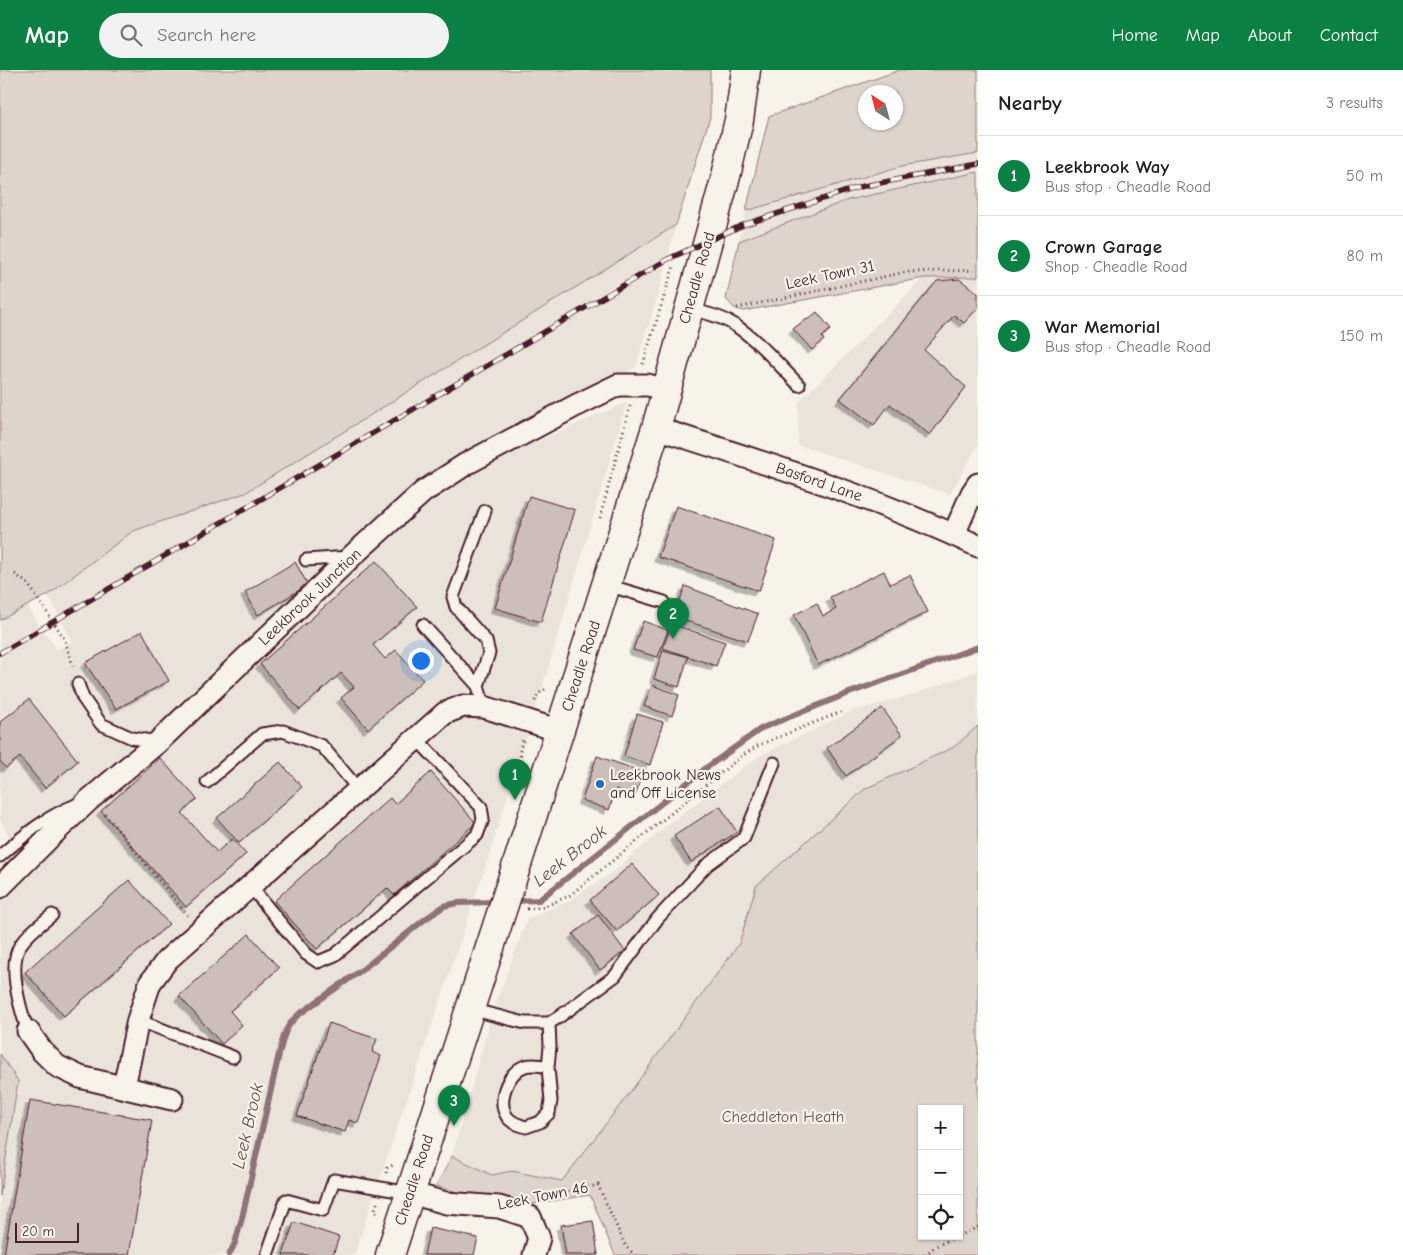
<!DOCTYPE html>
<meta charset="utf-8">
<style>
:root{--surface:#fff;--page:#f2f2f2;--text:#222;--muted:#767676;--line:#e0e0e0;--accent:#0b8043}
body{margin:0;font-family:"Comic Neue",sans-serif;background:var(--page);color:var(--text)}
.controls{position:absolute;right:15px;bottom:15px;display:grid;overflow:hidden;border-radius:0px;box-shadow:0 1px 4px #0004}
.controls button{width:45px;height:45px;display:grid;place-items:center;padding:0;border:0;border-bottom:1px solid var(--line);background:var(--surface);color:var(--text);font:25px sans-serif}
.compass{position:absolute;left:858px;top:15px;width:45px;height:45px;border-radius:50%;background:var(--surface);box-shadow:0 1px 4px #0004;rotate:324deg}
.scale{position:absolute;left:15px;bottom:12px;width:64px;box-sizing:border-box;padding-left:5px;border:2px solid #4a1f2b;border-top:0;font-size:14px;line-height:18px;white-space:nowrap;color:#4a1f2b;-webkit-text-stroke:4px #f7f3e8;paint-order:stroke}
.you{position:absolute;left:420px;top:590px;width:18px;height:18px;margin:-12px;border:4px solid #fff;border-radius:50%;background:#1a73e8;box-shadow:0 0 0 8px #1a73e833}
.badge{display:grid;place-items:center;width:32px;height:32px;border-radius:50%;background:var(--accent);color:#fff;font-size:16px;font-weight:700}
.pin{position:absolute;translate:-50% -41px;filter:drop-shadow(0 1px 2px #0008)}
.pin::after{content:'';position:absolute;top:26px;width:18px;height:15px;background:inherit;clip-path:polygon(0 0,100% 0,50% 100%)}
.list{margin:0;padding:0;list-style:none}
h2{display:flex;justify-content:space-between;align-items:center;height:65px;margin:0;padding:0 20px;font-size:21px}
h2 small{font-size:16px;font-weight:400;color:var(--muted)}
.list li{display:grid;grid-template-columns:32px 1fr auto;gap:15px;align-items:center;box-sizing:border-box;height:80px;padding:0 20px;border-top:1px solid var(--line)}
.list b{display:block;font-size:19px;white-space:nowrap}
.list p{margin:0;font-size:16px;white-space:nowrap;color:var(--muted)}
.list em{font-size:16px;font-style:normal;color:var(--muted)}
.icon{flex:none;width:28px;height:28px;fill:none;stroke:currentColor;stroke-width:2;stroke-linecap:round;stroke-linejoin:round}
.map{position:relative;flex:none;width:978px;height:1185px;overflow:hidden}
header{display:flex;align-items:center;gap:30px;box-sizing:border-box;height:70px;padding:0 25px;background:var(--accent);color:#fff}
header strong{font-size:24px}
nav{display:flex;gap:28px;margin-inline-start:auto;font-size:18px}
.search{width:350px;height:45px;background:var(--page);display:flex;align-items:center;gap:12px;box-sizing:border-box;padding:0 18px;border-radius:28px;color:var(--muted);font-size:19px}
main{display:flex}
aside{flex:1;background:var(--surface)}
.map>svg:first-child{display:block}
.built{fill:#eae3da;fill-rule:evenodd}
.green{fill:#ded4cc;stroke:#947a7c;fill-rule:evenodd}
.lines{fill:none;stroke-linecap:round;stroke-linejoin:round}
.stream{stroke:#8e7275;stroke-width:6}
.building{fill:#ccbfb9;stroke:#4a1f2b;filter:url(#shadow)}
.lane-casing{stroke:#4a1f2b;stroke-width:15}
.street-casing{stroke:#4a1f2b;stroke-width:25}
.highway-casing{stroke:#4a1f2b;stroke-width:31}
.path{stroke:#4a1f2b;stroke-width:3;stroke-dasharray:1 4;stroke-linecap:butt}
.lane{stroke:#f7f3e8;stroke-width:11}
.street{stroke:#f7f3e8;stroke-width:21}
.highway{stroke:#f7f3e8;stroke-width:28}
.rail-casing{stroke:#4a1f2b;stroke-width:5.5}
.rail{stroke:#f7f3e8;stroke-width:4;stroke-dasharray:11;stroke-linecap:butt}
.poi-dot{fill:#1f6fb2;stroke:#f7f3e8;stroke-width:2}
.labels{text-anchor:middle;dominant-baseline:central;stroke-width:4.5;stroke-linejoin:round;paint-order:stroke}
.street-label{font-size:16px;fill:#4a1f2b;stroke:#f7f3e8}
.poi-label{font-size:16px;fill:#4a1f2b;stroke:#f7f3e8;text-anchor:start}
.park-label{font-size:16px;fill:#6f4c53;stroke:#f7f3e8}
.water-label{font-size:18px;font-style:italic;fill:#6c4950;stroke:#f7f3e8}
</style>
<header>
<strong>Map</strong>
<div class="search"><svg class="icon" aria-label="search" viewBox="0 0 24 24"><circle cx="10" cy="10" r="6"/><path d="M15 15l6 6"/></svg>Search here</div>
<nav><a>Home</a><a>Map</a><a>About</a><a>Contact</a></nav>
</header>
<main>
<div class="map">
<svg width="978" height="1185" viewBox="0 0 978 1185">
<defs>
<filter id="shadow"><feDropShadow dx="-4.5" dy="4.5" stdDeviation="0" flood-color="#0004"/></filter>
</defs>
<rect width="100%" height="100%" fill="#f7f3e8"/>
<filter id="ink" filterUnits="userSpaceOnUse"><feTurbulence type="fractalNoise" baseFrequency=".02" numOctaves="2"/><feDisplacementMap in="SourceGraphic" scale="10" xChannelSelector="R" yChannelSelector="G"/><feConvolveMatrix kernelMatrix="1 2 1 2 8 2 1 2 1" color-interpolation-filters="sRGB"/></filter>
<g filter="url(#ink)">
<path class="built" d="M900,0H978V375L950,424L798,375L799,332L924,208L743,241L734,238L726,229L739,171L769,46ZM866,22H896V52H866Z
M672,126L676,155L659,221L636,297L561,335L441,413L627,332L549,596L484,801L354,1185H0V1126L18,1011L0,984V805L19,786L0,749V550L27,535L41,559L51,570L57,580L72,571L48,525L271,358Z
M978,601V656L954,677L865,719L756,816L739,874L631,1021L562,1111L512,1101L492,1105L452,1086L494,937L528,848L567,832L614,801L670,753L757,687L855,640L909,626Z"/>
<path class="green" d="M0,0H710V47L676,155L245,423L133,461L48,525L0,550Z
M900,0H978V83L902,96L746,141L769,46ZM866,22H896V52H866Z
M978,102V207L925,208L743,241L734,238L726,229L739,171L848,130Z
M978,656V1185H615L590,1125L512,1137L436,1116L452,1086L492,1105L512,1101L562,1111L631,1021L739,874L756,816L865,719L954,677ZM922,1039H959V1166H922Z
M0,984L18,1011L0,1126Z"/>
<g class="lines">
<path class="stream" d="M512,831L539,830L706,698L762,658L849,623L978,577
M229,1185L235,1173L242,1148L279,984C284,966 284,958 298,945L363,899L424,850L444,836L457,833L497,832"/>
</g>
<path class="building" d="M959,209L978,223V238L964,253L954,245L924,280L966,317L930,365L890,334L874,355L840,329L937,211Z
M817,242L831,259L822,267L824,270L812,280L793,259L806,249L807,250Z
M529,426L575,440L541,552L495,538Z
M676,436L776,470L759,521L658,487Z
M376,491L417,537L373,575L385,589L396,580L423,610L368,659L341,628L354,617L341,603L300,640L260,594Z
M295,492L308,515L258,545L245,522Z
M884,501L890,514L910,505L928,542L818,595L794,545L817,533L823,546L836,539L830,527Z
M685,516L758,544L748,571L674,547Z
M643,551L668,560L658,587L633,580Z
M672,554L725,572L716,596L663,578Z
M142,561L169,611L116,639L85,593Z
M663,580L688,587L679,617L654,609Z
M652,615L679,625L672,646L644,636Z
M29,629L78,691L45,718L20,687L6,698L0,691V652Z
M882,638L902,665L846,706L827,678Z
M637,644L663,652L650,695L624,686Z
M597,686L643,702L635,726L616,719L609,740L582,730Z
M160,688L197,729L182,743L217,782L232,769L246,784L186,837L101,741Z
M280,692L302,717L239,773L217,748Z
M431,702L476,753L394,825L387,818L317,879L274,831L390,728L395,734Z
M720,736L737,762L691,792L674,766Z
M632,794L659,825L617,861L590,830Z
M129,810L169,854L64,946L25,902Z
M598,845L625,881L600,900L573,864Z
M249,864L279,898L230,941L242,955L222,974L179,926Z
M329,953L377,969L372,982L381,986L358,1053L349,1050L345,1062L297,1046Z
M30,1030L152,1050L129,1185H4Z
M593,1151L598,1185H566L561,1155Z
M294,1152L339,1167L333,1185H283Z
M430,1158L478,1168L474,1185H424Z"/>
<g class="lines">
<defs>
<path id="lane" d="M688,239C703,242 720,246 733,254C757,269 779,295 799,315
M306,490L350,487
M607,515L664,532
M423,555L478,616L484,637
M78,614L83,628L101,654L132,668L158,672
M478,616L489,583L486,571L456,537L453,527L485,441
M207,712L262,664L283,661L322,676L359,720
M0,786C23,766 47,746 76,735
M251,817L306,884L318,892L335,885L477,765L483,749L481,737L416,668
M470,939L525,953H549L559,947L615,906L658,848L707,795L744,768L774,693
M138,950L233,987
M28,961C20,939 7,894 21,874C29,862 41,854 52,845
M548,997C540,995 533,994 525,996C507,1002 495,1034 509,1049C514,1054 520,1055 526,1057L540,1052L549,1043L551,1031L548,997L550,976L549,953
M267,1185L286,1130L323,1140L334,1110L410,1123"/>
<path id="street" d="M656,358C765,393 874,427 978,476
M954,464L972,423L978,414
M0,817L52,765L89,730L158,672L352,486L423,422L466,394L575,336L618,315H648L666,320
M28,961L42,981L57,996L80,1007L172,1029
M124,1017L138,950L150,913L167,890L445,643L463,636L484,637L560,661
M410,1123L446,1133L499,1137L530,1147L539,1168L534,1185"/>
<path id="highway" d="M390,1185L521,782L656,358L726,106L739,50L746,0"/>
</defs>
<use href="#lane" class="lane-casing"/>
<use href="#street" class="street-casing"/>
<use href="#highway" class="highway-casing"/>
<path class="path" d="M737,238L906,202L978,200
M643,294L674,195
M600,448L630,336
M15,504L28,514L64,568L74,599
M535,631L537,625L547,618
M521,696L520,679L523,670
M105,744L188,846
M527,839L543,837L569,826L743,685L759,675L843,641
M386,1103L387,1098L395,1094
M539,1128L598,1115L626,1177L635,1185
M377,1133L375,1139L377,1146
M959,1166L978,1157
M925,1185L936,1176L958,1166"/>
<use href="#lane" class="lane"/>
<use href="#street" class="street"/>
<use href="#highway" class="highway"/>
<defs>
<path id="rail" d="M0,583L668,189L743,155L859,117L978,94"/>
</defs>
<use href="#rail" class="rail-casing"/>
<use href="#rail" class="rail"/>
</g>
</g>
<circle class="poi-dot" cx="600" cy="714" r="5"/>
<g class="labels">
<g class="street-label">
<text transform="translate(830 205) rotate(-12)">Leek Town 31</text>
<text transform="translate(697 208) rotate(-74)">Cheadle Road</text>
<text transform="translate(819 412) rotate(19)">Basford Lane</text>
<text transform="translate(310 527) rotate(-43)">Leekbrook Junction</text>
<text transform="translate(581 596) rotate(-72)">Cheadle Road</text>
<text transform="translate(414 1110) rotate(-72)">Cheadle Road</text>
<text transform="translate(543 1126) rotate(-11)">Leek Town 46</text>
</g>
<g class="poi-label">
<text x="610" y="705">Leekbrook News<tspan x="610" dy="18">and Off License</tspan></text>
</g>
<g class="park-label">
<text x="783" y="1047">Cheddleton Heath</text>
</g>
<g class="water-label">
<text transform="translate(570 786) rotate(-38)">Leek Brook</text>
<text transform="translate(248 1056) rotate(-77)">Leek Brook</text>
</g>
</g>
</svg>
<div class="controls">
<button>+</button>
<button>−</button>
<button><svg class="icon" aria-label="locate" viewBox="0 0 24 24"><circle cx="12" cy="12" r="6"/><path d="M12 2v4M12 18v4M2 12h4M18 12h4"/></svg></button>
</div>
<svg class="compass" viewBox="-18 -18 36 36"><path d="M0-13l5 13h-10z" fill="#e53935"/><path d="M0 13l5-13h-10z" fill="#767676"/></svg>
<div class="scale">20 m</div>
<div class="you"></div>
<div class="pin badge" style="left:515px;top:730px">1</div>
<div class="pin badge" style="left:673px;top:569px">2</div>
<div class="pin badge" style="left:454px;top:1056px">3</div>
</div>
<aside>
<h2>Nearby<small>3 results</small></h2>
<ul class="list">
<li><span class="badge">1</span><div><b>Leekbrook Way</b><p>Bus stop · Cheadle Road</p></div><em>50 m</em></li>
<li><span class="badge">2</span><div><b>Crown Garage</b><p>Shop · Cheadle Road</p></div><em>80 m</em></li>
<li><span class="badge">3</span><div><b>War Memorial</b><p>Bus stop · Cheadle Road</p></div><em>150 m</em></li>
</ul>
</aside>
</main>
